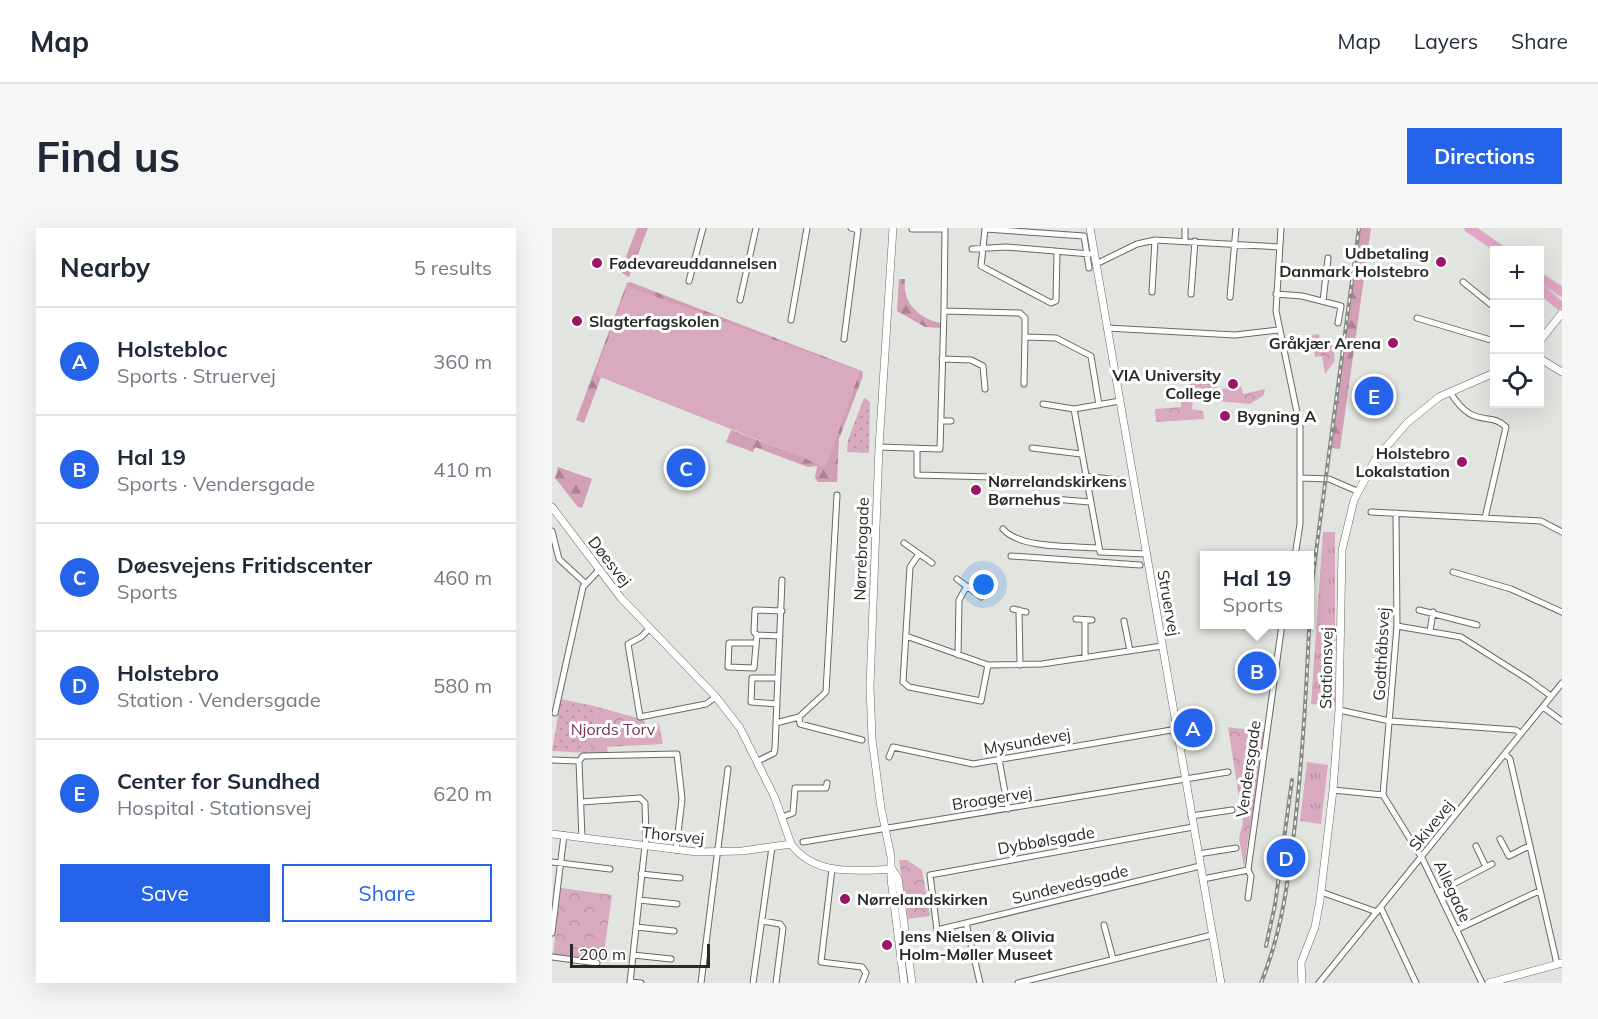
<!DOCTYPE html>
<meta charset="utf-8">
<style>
:root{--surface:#fff;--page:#f6f6f7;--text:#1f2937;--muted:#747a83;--line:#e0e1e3;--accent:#2563eb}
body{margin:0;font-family:Mulish,sans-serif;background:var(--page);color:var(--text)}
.controls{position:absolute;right:18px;top:18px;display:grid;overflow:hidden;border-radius:0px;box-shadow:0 6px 24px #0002}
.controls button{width:54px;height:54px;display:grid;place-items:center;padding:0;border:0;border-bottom:2px solid var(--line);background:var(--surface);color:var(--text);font:30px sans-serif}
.scale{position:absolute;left:18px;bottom:15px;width:140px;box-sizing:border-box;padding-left:6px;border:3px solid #292a28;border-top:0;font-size:16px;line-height:21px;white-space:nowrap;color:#292a28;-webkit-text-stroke:4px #fff;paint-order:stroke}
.you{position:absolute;left:432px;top:357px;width:21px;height:21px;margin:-15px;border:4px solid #fff;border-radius:50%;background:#1a73e8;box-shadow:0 0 0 9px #1a73e833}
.badge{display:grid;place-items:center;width:39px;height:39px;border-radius:50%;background:var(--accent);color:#fff;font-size:20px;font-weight:700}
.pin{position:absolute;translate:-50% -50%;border:3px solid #fff;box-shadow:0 2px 6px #0006}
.popup{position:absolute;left:648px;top:323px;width:114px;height:78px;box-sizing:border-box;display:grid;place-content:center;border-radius:0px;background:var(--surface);filter:drop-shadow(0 2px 4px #0005);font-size:20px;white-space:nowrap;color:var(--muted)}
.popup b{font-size:22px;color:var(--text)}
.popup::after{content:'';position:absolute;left:50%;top:100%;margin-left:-12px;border:12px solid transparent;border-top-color:var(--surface)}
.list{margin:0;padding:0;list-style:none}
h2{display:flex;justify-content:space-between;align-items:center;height:78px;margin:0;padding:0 24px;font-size:26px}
h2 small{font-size:20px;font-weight:400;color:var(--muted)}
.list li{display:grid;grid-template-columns:39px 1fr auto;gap:18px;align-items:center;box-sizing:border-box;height:108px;padding:0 24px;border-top:2px solid var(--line)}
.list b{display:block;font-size:22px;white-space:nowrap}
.list p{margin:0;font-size:20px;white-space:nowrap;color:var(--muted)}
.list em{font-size:20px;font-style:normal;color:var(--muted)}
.actions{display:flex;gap:12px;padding:18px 24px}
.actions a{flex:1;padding:14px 0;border:2px solid var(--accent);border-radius:0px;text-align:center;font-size:21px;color:var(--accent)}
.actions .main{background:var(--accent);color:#fff}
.icon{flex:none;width:33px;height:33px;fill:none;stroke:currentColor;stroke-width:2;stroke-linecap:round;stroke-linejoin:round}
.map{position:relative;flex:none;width:1010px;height:755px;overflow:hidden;border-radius:0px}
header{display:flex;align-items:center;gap:36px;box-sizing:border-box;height:84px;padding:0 30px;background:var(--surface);border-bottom:2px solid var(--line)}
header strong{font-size:28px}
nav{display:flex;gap:33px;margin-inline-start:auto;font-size:21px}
.intro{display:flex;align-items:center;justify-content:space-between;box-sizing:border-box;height:144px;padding:0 36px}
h1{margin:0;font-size:42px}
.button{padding:15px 27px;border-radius:0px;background:var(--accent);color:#fff;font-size:21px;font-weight:700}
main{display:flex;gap:36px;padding:0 36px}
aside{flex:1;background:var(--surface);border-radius:0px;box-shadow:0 6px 24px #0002}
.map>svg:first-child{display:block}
.grass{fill:url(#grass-tufts)}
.forest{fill:url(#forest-firs)}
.park{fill:url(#park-crowns)}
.garden{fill:url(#garden-dots)}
.pitch{fill:#d9aabf}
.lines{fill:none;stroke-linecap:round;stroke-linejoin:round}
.minor-casing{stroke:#676a64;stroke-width:7}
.tertiary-casing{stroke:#676a64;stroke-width:8}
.primary-casing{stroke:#c3c3c3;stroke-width:10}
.minor{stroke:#fff;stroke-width:5}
.tertiary{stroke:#fff;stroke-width:7}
.primary{stroke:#e6a2c6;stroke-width:8}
.rail-casing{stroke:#878985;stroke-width:4}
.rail{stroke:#fff;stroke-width:1.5;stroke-dasharray:4.5;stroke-linecap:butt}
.poi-dot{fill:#9c1668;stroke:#fff;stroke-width:2}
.labels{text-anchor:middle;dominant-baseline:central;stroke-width:6;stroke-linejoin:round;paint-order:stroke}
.poi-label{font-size:16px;font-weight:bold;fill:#292a28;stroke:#fff;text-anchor:start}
.street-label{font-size:16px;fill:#292a28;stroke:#fff}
.park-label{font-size:16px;fill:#733455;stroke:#fff}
</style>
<header>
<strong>Map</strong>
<nav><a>Map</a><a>Layers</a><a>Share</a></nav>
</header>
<div class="intro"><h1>Find us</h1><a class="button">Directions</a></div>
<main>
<aside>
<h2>Nearby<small>5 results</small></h2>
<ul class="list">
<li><span class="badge">A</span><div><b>Holstebloc</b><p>Sports · Struervej</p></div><em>360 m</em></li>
<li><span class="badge">B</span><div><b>Hal 19</b><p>Sports · Vendersgade</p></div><em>410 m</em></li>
<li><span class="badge">C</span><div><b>Døesvejens Fritidscenter</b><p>Sports</p></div><em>460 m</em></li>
<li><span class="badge">D</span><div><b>Holstebro</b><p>Station · Vendersgade</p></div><em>580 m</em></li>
<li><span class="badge">E</span><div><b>Center for Sundhed</b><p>Hospital · Stationsvej</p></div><em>620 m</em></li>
</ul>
<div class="actions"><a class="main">Save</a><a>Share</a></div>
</aside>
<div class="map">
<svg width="1010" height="755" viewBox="0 0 1010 755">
<defs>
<pattern id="grass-tufts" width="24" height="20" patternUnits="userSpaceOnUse" patternTransform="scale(1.5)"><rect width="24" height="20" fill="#d9aabf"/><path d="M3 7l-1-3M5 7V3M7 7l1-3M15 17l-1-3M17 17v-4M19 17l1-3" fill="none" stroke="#ba92a4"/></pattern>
<pattern id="forest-firs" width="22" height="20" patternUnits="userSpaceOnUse" patternTransform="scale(1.5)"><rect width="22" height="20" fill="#d29fb6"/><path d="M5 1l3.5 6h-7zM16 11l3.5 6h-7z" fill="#aa8294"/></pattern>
<pattern id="park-crowns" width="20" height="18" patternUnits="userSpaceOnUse" patternTransform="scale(1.5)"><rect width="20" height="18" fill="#d9aabf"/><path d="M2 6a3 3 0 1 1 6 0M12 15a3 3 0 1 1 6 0" fill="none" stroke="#ba92a4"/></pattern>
<pattern id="garden-dots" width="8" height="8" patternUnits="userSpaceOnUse" patternTransform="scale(1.5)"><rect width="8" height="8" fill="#d9aabf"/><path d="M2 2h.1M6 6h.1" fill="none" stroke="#ba92a4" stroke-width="1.8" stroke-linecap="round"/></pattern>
</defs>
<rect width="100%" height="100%" fill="#e2e5df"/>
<path class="grass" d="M771,304H783V478L759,476Z
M755,534L776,537L769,596L748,593Z"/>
<path class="forest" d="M85,0H96L77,49L68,44Z
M808,0H819L788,221L779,220Z
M347,51H353C350,75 367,90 388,95L389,100L373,99L345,83Z
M78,54L310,143L311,148L287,211L285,254H266L263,250L265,238L256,239L203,219L201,224L174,214L179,202L272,237L81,64L32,195L24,192L75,55Z
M6,239L40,251L30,280L26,279L3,250Z"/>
<path class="park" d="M767,106L768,112L780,111L783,133L773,146L770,128L763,129L760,107Z
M662,143L665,162L689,158L691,166L713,161L712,167L698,176L641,171L640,181L651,183L652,191L604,194L603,181L629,179V160H638L636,149Z
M46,479L92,492L94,498L107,496L111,516L55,519L56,525H36Z
M676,499L713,504L692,639L687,610L691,594Z
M347,632H355L370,642L378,688L356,691Z
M9,660L60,667L51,732L1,726Z"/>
<path class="garden" d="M312,170L318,174L317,225L295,224L296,212Z
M9,471L46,479L36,525L0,523Z"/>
<path class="pitch" d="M75,58L308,143L274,239L43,147Z"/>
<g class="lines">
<defs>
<path id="minor" d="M729,0L724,83L748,199V296L743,328
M360,1H393L392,83L468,85L473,90V109
M633,12V0
M420,21L454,19L538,26
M505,24L504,73L499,75L429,38L433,1L532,8L537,40
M544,36L585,16L603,12L727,19
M137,53L151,0
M911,54L942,79
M600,64L603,12
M639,66L643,13
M724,66L750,68L789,78L786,95
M678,69L684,0
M188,72L204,0
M771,73L776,30
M865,90L942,113
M239,92L255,0
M555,100L683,107L726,102
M292,111L306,2L299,0
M390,131L419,132L431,138L433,161
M472,156L473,109L504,110L539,128L547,177
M898,164C922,203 937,182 954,199L933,290
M568,173L522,181L548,324L595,326
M491,176L522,181
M389,193H399
M327,219L388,221L392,83
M365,220V247L441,249
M480,220L529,226
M533,248L573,253
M748,250L777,251L805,263
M489,270L538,274
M819,284L989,293L1010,304
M451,301C468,321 521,318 547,320
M0,303L7,331L33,355
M352,315L380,335
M367,326L358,339L351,454L357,459L429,473L436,437
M459,328L588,337
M901,344L959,361L1010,384
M405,351L429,369
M461,381L474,384
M467,382L468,437
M867,382L925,397
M524,391L540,392
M572,393L578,423
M845,398L909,409L977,452L999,468
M98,400L89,409L76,416L88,489L154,476L164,469
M878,403L881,384
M228,408L205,407L202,404L203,382L230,383
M354,408L436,437L490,436L610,418
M203,415H177L176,439L202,440L205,407
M406,427L407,372L415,358
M533,430V392
M225,476L199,474L200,450H226
M991,479L1010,493
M787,482L838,493L964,502L969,506
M3,485L31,359L47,342
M247,489L248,496L310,512
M224,495L247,489L274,464L285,267
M953,526L958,531L1005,736
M337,529L341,519L421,536L625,501
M447,531L456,581
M0,532L27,533L30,610
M27,533L31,528L125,526L130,571L124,622
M206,533L222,525L223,520L230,352
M781,562L831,567L871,632L930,755
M831,567L845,398L844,285
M29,574L88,570L93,575L94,608L78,755
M639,588L680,582
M230,589L241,585L243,560H274L275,555
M641,599L378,647L385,702L648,638
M948,611L957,628L977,618
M251,614L676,544
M924,618L934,639
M646,626L684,620
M0,634L58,641
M280,641L269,734L310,739L314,745L310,755
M89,646L128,650
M651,651L696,642L730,396
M769,664L825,684
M886,664L940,636
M696,670L699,648L696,642
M87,672L125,676
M829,680L864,755
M210,693L228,696L231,700L224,755
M414,695L428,755
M552,697L561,731
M84,699L122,703
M904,702L987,663
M0,705L12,607
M81,727L119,731
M0,729L45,735
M78,754L89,755
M149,755L176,541
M201,755L220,619
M466,755L660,707
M767,755L1010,455"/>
<path id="tertiary" d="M341,0L327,219L318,458L320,511L329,580L339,629V651L352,755
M538,0L669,755
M987,114L1010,85
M987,130L1010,144
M0,279L69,370L164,469L188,500L223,570L239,616C262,648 304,643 340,641
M0,606L145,624L190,623L239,616
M340,641L346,650L360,755
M750,755L749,735L763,699L768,672L781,562L787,482L790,322L802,272L823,232L855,195L887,169L942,145
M937,755L1010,735"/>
<path id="primary" d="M917,0L949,22
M987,49L1010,64
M987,60L1010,79"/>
</defs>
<use href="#minor" class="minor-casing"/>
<use href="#tertiary" class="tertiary-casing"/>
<use href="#primary" class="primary-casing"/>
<use href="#minor" class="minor"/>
<use href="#tertiary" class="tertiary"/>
<use href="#primary" class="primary"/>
<defs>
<path id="rail" d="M758,369L807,0
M714,718L723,677L740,552
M709,755C727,711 734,668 740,621C751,535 755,448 759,361"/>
</defs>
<use href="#rail" class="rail-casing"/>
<use href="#rail" class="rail"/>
</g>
<g class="poi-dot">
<circle cx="889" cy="34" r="6"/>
<circle cx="45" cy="35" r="6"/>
<circle cx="25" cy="93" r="6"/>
<circle cx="841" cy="115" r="6"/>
<circle cx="681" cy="156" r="6"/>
<circle cx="673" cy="188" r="6"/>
<circle cx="910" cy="234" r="6"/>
<circle cx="424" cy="262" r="6"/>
<circle cx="293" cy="671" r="6"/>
<circle cx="335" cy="717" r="6"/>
</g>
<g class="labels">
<g class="poi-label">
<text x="877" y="25" text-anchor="end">Udbetaling<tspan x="877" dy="18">Danmark Holstebro</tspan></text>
<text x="57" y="35">Fødevareuddannelsen</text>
<text x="37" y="93">Slagterfagskolen</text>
<text x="829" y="115" text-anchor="end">Gråkjær Arena</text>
<text x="669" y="147" text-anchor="end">VIA University<tspan x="669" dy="18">College</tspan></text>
<text x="685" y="188">Bygning A</text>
<text x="898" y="225" text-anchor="end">Holstebro<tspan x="898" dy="18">Lokalstation</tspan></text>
<text x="436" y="253">Nørrelandskirkens<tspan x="436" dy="18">Børnehus</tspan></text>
<text x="305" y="671">Nørrelandskirken</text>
<text x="347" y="708">Jens Nielsen &amp; Olivia<tspan x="347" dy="18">Holm-Møller Museet</tspan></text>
</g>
<g class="street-label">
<text transform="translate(309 321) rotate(-88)">Nørrebrogade</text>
<text transform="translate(58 333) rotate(52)">Døesvej</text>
<text transform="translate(617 375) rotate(80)">Struervej</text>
<text transform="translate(829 426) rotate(-87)">Godthåbsvej</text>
<text transform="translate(774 440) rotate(-89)">Stationsvej</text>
<text transform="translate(475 513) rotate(-10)">Mysundevej</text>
<text transform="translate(696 541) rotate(-82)">Vendersgade</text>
<text transform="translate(440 570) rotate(-9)">Broagervej</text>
<text transform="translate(879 597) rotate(-51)">Skivevej</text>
<text transform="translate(121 607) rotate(6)">Thorsvej</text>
<text transform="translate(494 612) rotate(-10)">Dybbølsgade</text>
<text transform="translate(518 656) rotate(-14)">Sundevedsgade</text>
<text transform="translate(901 663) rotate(65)">Allegade</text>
</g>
<g class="park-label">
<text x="61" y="501">Njords Torv</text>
</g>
</g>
</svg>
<div class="controls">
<button>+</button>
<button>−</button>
<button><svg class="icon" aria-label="locate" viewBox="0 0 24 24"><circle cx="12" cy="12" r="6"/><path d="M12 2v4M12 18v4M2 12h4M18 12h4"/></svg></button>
</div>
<div class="scale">200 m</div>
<div class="you"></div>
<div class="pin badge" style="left:641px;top:500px">A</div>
<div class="pin badge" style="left:705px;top:443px">B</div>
<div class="popup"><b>Hal 19</b>Sports</div>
<div class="pin badge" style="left:134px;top:240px">C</div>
<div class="pin badge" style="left:734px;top:630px">D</div>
<div class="pin badge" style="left:822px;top:168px">E</div>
</div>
</main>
